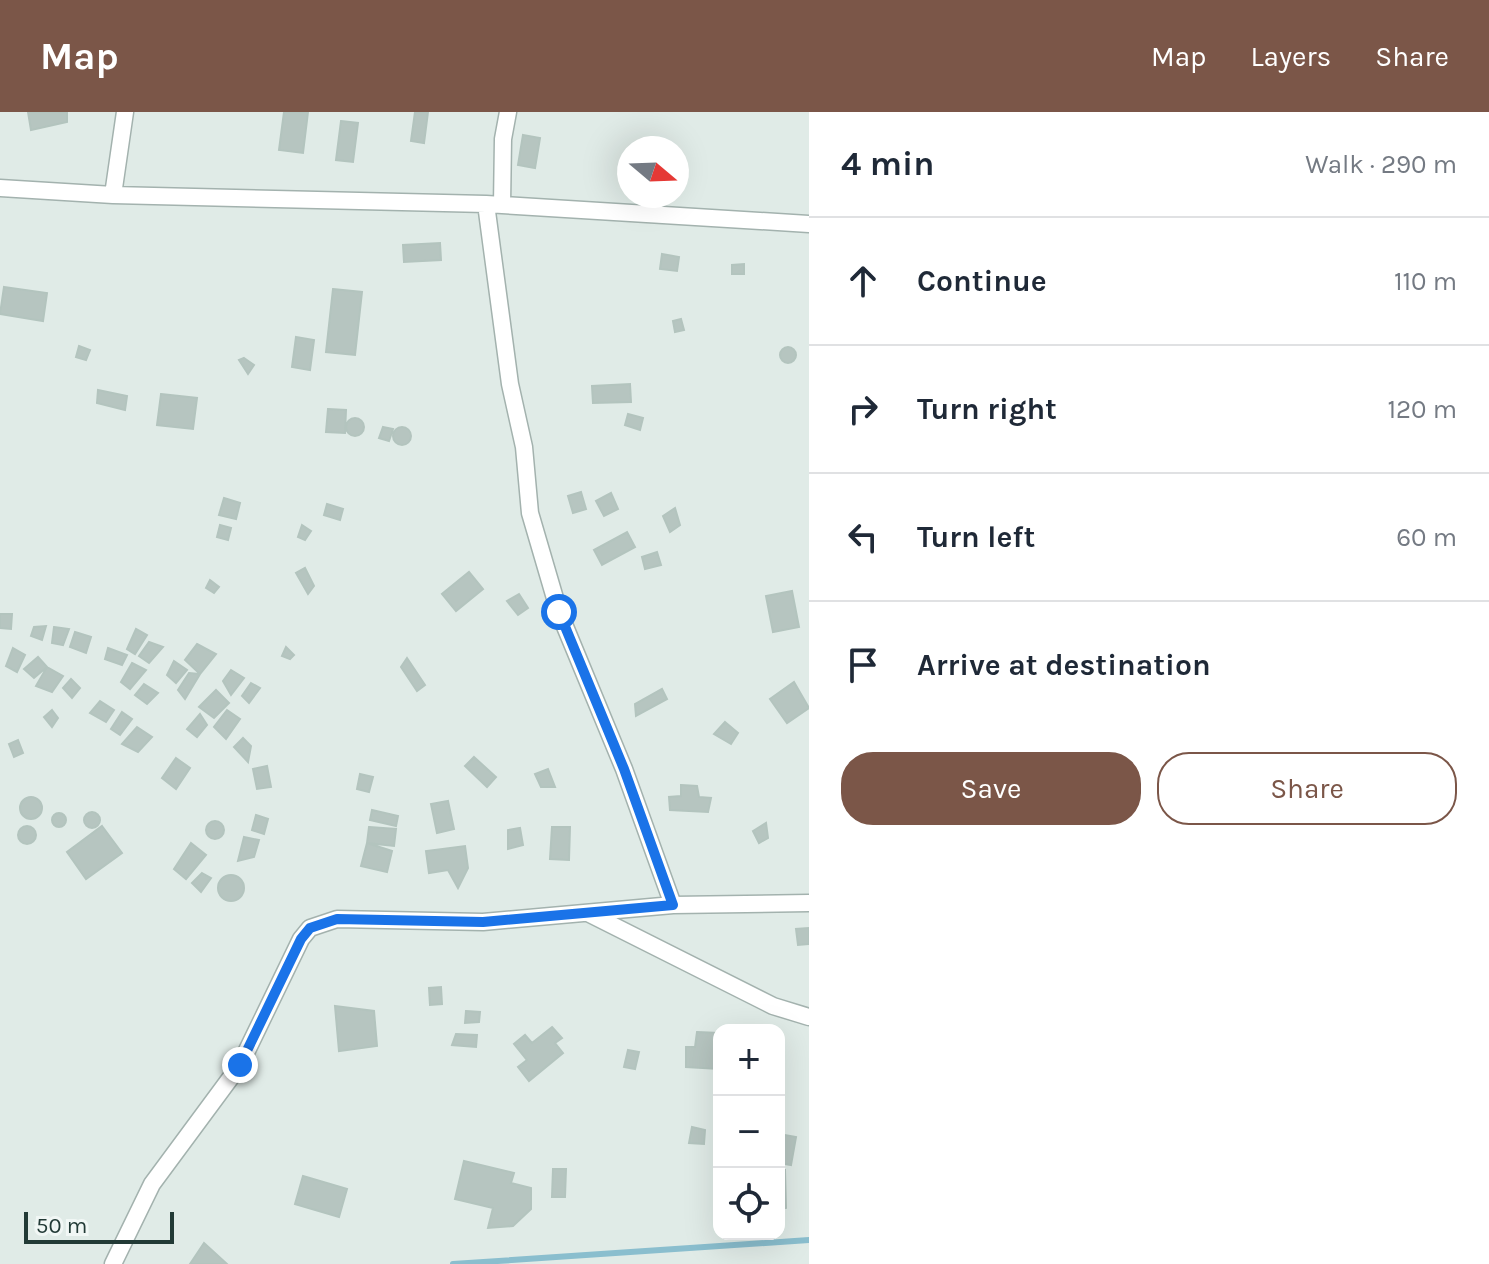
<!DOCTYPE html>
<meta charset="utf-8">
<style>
:root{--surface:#fff;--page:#f2f2f3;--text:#1f2937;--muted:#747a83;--line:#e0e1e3;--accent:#7b5648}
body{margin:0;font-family:Karla,sans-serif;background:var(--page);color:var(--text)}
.controls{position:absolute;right:24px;bottom:24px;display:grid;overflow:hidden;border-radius:16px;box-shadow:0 8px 32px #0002}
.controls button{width:72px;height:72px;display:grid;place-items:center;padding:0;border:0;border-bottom:2px solid var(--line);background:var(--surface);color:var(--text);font:40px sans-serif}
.compass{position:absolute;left:617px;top:24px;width:72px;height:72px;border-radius:50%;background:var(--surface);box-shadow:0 8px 32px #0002;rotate:109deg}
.scale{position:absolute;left:24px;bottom:20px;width:150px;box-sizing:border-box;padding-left:8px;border:4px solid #223a36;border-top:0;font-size:22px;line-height:28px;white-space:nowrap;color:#223a36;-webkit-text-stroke:6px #f1f7f5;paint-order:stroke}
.stop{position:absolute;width:24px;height:24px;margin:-18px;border:6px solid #1a73e8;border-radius:50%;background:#fff}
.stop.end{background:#1a73e8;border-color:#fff;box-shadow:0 2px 8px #0008}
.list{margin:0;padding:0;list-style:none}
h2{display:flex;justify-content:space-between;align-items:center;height:104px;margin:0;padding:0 32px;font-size:34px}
h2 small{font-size:26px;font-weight:400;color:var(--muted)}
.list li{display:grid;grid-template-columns:52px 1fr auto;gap:24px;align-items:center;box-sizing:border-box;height:128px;padding:0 32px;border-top:2px solid var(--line)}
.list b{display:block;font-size:30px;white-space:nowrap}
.list em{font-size:26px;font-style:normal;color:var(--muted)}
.actions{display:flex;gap:16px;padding:24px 32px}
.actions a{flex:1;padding:18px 0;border:2px solid var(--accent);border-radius:32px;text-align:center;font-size:28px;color:var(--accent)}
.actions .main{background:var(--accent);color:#fff}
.icon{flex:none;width:44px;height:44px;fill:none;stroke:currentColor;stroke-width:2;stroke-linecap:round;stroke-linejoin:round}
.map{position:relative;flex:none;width:809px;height:1152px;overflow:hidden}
header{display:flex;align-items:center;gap:48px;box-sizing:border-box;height:112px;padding:0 40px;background:var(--accent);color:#fff}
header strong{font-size:38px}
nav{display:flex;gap:44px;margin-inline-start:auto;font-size:28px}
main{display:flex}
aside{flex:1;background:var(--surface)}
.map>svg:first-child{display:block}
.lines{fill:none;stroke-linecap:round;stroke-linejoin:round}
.stream{stroke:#8abece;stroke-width:6}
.building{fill:#b6c5c0;stroke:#b3c4be;stroke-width:2}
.minor-casing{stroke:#a3b2ae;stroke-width:19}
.minor{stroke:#fff;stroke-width:16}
.route{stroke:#1a73e8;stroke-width:10}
</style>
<header>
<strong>Map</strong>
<nav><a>Map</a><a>Layers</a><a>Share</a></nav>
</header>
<main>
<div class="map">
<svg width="809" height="1152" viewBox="0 0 809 1152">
<rect width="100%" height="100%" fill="#e0ebe7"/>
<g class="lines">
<path class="stream" d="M453,1152L809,1128"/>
</g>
<path class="building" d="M28,0H67V10L31,18Z
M284,0H308L303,41L279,38Z
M415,0H428L424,31L411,29Z
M341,9L358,11L353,50L336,48Z
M523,23L540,26L535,56L518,53Z
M440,131L441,148L404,150L403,133Z
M662,142L679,145L677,159L660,157Z
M744,152V162H732V153Z
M4,175L47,181L43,209L0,202Z
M333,177L362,180L355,243L326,240Z
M681,207L684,218L675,220L673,209Z
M296,225L314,228L310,258L292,255Z
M79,234L90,238L86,248L76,245Z
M780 243a8 8 0 1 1 16 0a8 8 0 1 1-16 0Z
M244,246L254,253L248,262L239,248Z
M630,272L631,290L593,291L592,274Z
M98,278L127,284L125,298L97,291Z
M161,282L197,286L193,317L157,313Z
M328,297L346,298L345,321L326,320Z
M628,302L643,306L640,318L625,313Z
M346 315a9 9 0 1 1 18 0a9 9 0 1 1-18 0Z
M393 324a9 9 0 1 1 18 0a9 9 0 1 1-18 0Z
M383,315L393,317L389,329L379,326Z
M581,380L586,397L573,401L568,384Z
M611,381L618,397L604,404L596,389Z
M224,386L240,391L236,407L219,403Z
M327,392L343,397L340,408L324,403Z
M675,396L680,413L670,420L663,404Z
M220,413L231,416L228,428L217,425Z
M302,413L311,419L305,428L298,425Z
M627,420L635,435L602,453L594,438Z
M657,440L661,453L645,457L642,445Z
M305,456L314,474L308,482L296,461Z
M469,460L483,477L456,499L442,482Z
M210,468L219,475L214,481L206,476Z
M792,479L799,515L773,520L766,484Z
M519,482L528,496L518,503L507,489Z
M0,502H12L11,517L0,516Z
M46,514L42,528L31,524L34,515Z
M54,515L69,517L63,533L52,531Z
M136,517L147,523L135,542L127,537Z
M75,520L91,525L86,541L70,535Z
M149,530L163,535L149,551L139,544Z
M197,532L216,542L200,562L185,548Z
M286,535L294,543L290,547L282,544Z
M13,536L25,543L17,560L6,554Z
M108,536L127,543L122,553L105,547Z
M38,545L47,555L34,566L24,557Z
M407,546L425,573L417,579L401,555Z
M174,549L187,558L176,571L167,563Z
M132,551L146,558L130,577L121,570Z
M47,555L63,564L52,580L36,574Z
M231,558L244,566L231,583L223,569Z
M189,561L200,562L185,587L178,578Z
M71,567L80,576L72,586L63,576Z
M794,570L809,596L787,611L770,587Z
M251,571L260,576L249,591L242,584Z
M144,572L158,581L147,592L135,583Z
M662,577L667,587L636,604L635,592Z
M216,578L229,591L214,606L199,595Z
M100,589L114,598L106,610L90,601Z
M52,598L58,606L52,615L44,605Z
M227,598L240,607L226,627L214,615Z
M122,600L132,607L120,623L111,617Z
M200,602L207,613L197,625L187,617Z
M725,610L738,621L731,632L714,622Z
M137,615L152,625L138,640L122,632Z
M243,626L251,634L248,650L234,635Z
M18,628L23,641L14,645L9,632Z
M474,645L496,665L487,675L465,654Z
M176,646L190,656L176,677L162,666Z
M267,654L271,675L257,677L253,657Z
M548,657L555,675H541L535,662Z
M360,662L373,665L369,680L357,677Z
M681,673L697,674L699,685L711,686L708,700L670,698L669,685L681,684Z
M20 696a11 11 0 1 1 22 0a11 11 0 1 1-22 0Z
M448,689L454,717L437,721L431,692Z
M372,698L398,704L396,714L370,708Z
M84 708a8 8 0 1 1 16 0a8 8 0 1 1-16 0Z
M52 708a7 7 0 1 1 14 0a7 7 0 1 1-14 0Z
M256,703L268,707L264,722L252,718Z
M206 718a9 9 0 1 1 18 0a9 9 0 1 1-18 0Z
M766,711L768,726L759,731L753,719Z
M102,714L122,741L86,767L67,740Z
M18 723a9 9 0 1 1 18 0a9 9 0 1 1-18 0Z
M369,715L396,717L394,734L367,731Z
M552,715H570L569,748L550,747Z
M520,716L523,733L508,737V718Z
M244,725L259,728L254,745L238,749Z
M191,731L206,743L186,767L174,757Z
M367,731L392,739L387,760L361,754Z
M465,734L468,756L458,776L448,758L429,761L426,739Z
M202,761L211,766L201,780L192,771Z
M218 776a13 13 0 1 1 26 0a13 13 0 1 1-26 0Z
M809,816V832L798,833L796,817Z
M441,875L442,892L430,893L429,876Z
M335,894L374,899L377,934L339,939Z
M466,899L480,900L479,910L465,911Z
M552,915L562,926L555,931L563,941L529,969L518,955L527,948L514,932L525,923L532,931Z
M697,920L719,921V957L686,955V935H695Z
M456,922L477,923L476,935L452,933Z
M628,938L639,940L635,957L624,955Z
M692,1015L705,1018L704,1032L689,1031Z
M779,1022L796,1025L791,1053L779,1051Z
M464,1049L514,1061L511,1071L531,1076V1097L513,1114L488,1116L493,1096L455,1087Z
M553,1057H566L565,1085H552Z
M779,1058H785L786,1096L779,1097Z
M303,1064L347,1077L339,1105L295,1092Z
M204,1131L227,1152H190Z"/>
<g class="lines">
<defs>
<path id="minor" d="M0,76L113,83L486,92L809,112
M113,83L125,0
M486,92L510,272L524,335L530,401L559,500L624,657L673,793
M502,93L503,27L508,0
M590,802L773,894L809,905
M113,1152L152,1072L240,953L301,827L310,816L337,807L483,810L673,793L809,791"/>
</defs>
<use href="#minor" class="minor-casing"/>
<use href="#minor" class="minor"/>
</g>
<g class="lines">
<path class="route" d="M240,953L301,827L310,816L337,807L483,810L673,793L624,657L559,500"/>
</g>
</svg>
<div class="controls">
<button>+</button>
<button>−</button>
<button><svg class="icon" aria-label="locate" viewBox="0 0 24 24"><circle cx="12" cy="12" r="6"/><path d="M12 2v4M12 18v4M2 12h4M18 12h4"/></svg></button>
</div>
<svg class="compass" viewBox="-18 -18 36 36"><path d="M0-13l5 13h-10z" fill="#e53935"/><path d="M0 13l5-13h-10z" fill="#747a83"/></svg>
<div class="scale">50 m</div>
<div class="stop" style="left:559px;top:500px"></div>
<div class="stop end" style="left:240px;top:953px"></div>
</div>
<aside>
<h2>4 min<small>Walk · 290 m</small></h2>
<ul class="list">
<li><svg class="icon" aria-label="ahead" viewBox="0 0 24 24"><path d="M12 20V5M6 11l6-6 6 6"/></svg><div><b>Continue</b></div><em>110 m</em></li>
<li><svg class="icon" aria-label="right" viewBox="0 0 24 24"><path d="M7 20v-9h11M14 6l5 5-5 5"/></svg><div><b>Turn right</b></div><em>120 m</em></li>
<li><svg class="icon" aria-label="left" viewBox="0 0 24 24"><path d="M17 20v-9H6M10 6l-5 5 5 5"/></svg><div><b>Turn left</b></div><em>60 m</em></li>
<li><svg class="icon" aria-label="arrive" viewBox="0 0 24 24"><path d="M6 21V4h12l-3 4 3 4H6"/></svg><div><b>Arrive at destination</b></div></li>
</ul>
<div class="actions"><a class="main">Save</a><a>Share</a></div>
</aside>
</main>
